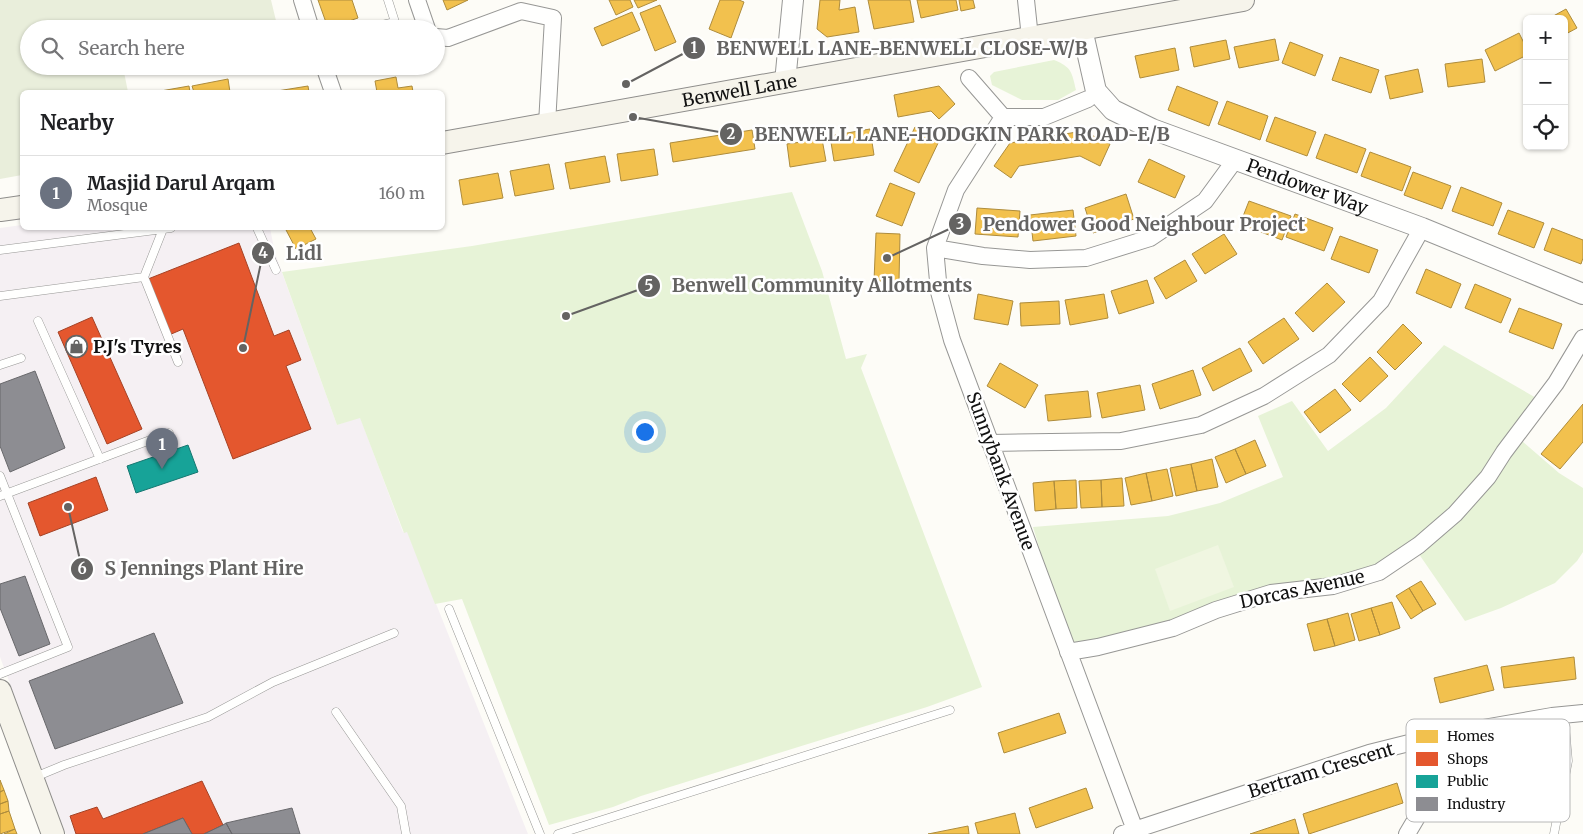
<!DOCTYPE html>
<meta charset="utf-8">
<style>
:root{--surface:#fff;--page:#f6f6f6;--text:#202124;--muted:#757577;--line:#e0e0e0;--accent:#db2777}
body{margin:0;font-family:Merriweather,serif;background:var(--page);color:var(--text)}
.controls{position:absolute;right:15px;top:15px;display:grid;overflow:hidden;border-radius:8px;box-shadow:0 1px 4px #0004}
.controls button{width:45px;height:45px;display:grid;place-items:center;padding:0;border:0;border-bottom:1px solid var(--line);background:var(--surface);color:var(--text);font:25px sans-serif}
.you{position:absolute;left:644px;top:431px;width:18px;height:18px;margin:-12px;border:4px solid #fff;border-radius:50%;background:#1a73e8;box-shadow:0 0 0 8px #1a73e833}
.badge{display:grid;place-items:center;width:32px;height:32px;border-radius:50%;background:var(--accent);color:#fff;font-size:16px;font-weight:700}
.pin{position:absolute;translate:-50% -41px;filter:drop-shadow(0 1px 2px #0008)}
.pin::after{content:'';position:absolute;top:26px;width:18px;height:15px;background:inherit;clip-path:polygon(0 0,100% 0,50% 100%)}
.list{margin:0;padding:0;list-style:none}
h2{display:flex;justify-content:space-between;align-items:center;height:65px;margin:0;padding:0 20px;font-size:21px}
h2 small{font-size:16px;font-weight:400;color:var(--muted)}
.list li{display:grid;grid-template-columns:32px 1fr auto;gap:15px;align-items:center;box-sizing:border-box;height:75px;padding:0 20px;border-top:1px solid var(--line)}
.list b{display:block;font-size:19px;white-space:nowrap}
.list p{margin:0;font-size:16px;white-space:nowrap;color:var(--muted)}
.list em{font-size:16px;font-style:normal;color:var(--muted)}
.icon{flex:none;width:28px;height:28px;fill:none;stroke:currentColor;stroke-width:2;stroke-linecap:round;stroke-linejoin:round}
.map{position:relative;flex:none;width:1583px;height:834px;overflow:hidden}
.search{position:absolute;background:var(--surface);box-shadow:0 1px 4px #0004;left:20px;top:20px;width:425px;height:55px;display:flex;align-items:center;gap:12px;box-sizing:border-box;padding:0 18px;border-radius:28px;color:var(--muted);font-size:19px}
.panel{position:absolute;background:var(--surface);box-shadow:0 1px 4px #0004;left:20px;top:90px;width:425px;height:140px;border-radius:8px}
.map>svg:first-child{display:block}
.industrial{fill:#f5f0f3}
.green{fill:#e7f3d7}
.cemetery{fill:#e9eedb}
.pitch{fill:#f0f6e1}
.homes{fill:#f2c14e;stroke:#ae8c3c}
.shops{fill:#e4572e;stroke:#a54225}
.public{fill:#17a398;stroke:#157770}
.industry{fill:#8d8d92;stroke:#68686b}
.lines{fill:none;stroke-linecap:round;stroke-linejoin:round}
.service-casing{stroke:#979795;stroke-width:9}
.minor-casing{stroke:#979795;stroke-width:18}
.tertiary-casing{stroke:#979795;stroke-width:22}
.secondary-casing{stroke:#8e8d8b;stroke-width:24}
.service{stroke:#fffffe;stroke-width:8}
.minor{stroke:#fffffe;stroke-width:16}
.tertiary{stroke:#fffffe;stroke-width:20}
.secondary{stroke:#f6f4eb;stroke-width:22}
.labels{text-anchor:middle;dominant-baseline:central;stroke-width:5;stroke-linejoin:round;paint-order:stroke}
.street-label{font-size:18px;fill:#111;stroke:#fff}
.poi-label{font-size:18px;font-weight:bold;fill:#111;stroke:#fff;text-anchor:start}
.key{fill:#fff;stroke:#b8b8b8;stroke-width:1}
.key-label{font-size:14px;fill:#111}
.leader{fill:none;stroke:#646362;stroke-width:2}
.callout-dot{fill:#646362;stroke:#fff;stroke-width:2}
.mark-label{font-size:15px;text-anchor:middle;font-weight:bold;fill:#fff}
.callout-label{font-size:19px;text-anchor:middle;font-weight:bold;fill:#646362;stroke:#fff;stroke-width:5;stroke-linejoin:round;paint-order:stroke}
</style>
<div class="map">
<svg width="1583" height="834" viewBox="0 0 1583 834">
<rect width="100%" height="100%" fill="#fdfcf7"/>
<path class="industrial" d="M22,225V228H270L275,253L337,425L360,417L403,532L407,531L528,834H66L0,657V228Z"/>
<path class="green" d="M1054,60C1072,67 1072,73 1076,90L1058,100H1022L992,85L990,76L994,72Z
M792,192L822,271L846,359L867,354L861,368L982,687L927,707L641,796L613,807L549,825L462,599L435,604L407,532L404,533L360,418L337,425L282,272L472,246Z
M1444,345L1538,399L1514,434L1559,473L1583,488V552L1577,561L1555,583L1501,608L1465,621L1412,544L1380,568L1170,624L1069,647L1033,527L1168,516L1220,503L1283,477L1258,416L1292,401L1328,451L1386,408Z"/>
<path class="cemetery" d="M0,0H271L278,29H29V66H154L124,72L128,92H22V175L0,179Z"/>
<path class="pitch" d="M1218,545L1234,587L1170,611L1155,569Z"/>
<path class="homes" d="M318,0H352L358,18L328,28Z
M443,0H468L447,10Z
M609,0H630L633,7L616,15Z
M634,0H657L638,8Z
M720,0H739L744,2L731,38L709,29Z
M820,0H840L839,10L855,7L859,32L827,37L817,29Z
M868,0H910L914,22L874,29Z
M917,0H956L958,10L921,18Z
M959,0H973L975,8L961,11Z
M660,5L676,42L655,51L640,13Z
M1566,9L1577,28L1564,35V19H1548Z
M632,12L640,30L602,46L594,28Z
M1519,33L1527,49V55L1495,71L1485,50Z
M1275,39L1279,60L1239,68L1234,47Z
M1226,40L1230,59L1194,67L1190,47Z
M1290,42L1323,55L1315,76L1282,63Z
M1175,48L1179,70L1140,78L1135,56Z
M1340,57L1379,70L1371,93L1332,80Z
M1482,59L1485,82L1448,87L1445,64Z
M1418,69L1423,92L1390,99L1385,76Z
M396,77L398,88L412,86L413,92H374H377L375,81Z
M228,79L230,92H194L192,86Z
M189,86L190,92H155Z
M308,86L309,92H271Z
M939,86L955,104L939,119L931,111L898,117L894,95Z
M1177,86L1218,102L1209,126L1168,110Z
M1227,101L1268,116L1260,140L1218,124Z
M1275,117L1316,132L1307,156L1266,141Z
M915,127L940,139L919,183L894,171Z
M870,129L874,155L834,161L830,136Z
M752,130L755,149L673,162L670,143Z
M1083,131L1110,144L1100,166L1080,156L1019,166L1011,178L994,166L1010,143Z
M1325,134L1366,149L1357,173L1316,158Z
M822,139L826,161L790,167L787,144Z
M654,149L658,175L621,181L617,154Z
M1370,152L1411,167L1402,191L1361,176Z
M605,156L610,182L570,189L565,163Z
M1149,159L1185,176L1175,198L1138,182Z
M549,164L554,189L515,196L510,171Z
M1413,172L1451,186L1442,209L1404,195Z
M498,173L503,198L463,205L459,180Z
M890,183L915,193L902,226L876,216Z
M1461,187L1502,203L1493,226L1452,211Z
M1126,194L1134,219L1093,233L1085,208Z
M1249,201L1291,216L1282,240L1240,224Z
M977,208L1020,211L1018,237L975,234Z
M1073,210L1076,236L1033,241L1030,215Z
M1508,210L1544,223L1534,248L1498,234Z
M1295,214L1333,228L1324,251L1286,237Z
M285,228H310L316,239L296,249Z
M1552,228L1583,240V258L1581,264L1544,250Z
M876,233L900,234L899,281H874Z
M1224,234L1237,254L1205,274L1192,254Z
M1340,236L1378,250L1369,273L1331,259Z
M1185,260L1197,281L1166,299L1154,278Z
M1426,269L1461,284L1451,308L1416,293Z
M1147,280L1154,303L1119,314L1111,291Z
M1327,283L1345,302L1313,332L1295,313Z
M1475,284L1511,299L1501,323L1465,308Z
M978,294L1013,301L1008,325L974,319Z
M1104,294L1108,318L1070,325L1065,300Z
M1059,301L1060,324L1021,326L1020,303Z
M1519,308L1562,324L1553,349L1509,332Z
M1284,318L1299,339L1263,364L1248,342Z
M1403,324L1422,343L1395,370L1377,352Z
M1240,348L1252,371L1213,391L1202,368Z
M1370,357L1388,376L1360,402L1342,384Z
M1000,363L1038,385L1025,408L987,386Z
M1193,370L1201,395L1160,409L1152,384Z
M1140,385L1145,410L1102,418L1097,393Z
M1335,389L1351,410L1320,433L1304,412Z
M1088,391L1091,417L1048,421L1045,395Z
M1583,404V442L1560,469L1541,454Z
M1255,440L1266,466L1246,474L1235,449Z
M1235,449L1246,474L1226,483L1215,457Z
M1212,459L1218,487L1197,491L1191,464Z
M1191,464L1197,491L1176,496L1170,468Z
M1167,469L1173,496L1152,501L1146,473Z
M1146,473L1152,501L1131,505L1125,478Z
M1122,478L1124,506L1102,507L1101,480Z
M1076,480L1077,508L1056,509L1054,481Z
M1101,480L1102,507L1081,508L1079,481Z
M1054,481L1056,509L1035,511L1033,483Z
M1421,581L1436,604L1423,611L1409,588Z
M1409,588L1423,611L1411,619L1396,596Z
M1392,602L1400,628L1380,635L1371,608Z
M1371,608L1380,635L1359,641L1351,614Z
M1348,613L1355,640L1335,646L1327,619Z
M1327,619L1335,646L1314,651L1307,624Z
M1574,657L1576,679L1504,688L1501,667Z
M1487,665L1494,690L1440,703L1434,678Z
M1059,713L1066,733L1004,753L998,733Z
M0,780L4,790L0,792Z
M1397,783L1403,803L1309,834L1303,814Z
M1086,788L1093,808L1036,828L1029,808Z
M4,790L8,801L0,804V792Z
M8,801L9,811L0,814V804Z
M9,811L15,829L0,834V814Z
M1015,813L1020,834H978L975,823Z
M1295,819L1299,834H1250Z
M968,826L969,834H928Z
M15,829L17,834H4Z"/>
<path class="shops" d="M239,243L274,336L289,330L301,360L286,366L311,429L233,459L183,329L169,335L148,279Z
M92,317L142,429L107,444L58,332Z
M96,477L108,510L40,536L28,503Z
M202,781L223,825L204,834H192L183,818L143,834H76L70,816L97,807L103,819Z"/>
<path class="public" d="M188,445L198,472L136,493L127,466Z"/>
<path class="industry" d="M35,371L65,448L10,472L0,446V384Z
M25,576L50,644L19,656L0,608V584Z
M154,633L183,703L55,749L29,681Z
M292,808L300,834H232L226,823Z
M183,818L192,834H143Z
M226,823L232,834H204L223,825Z"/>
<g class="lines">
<defs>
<path id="service" d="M365,29L395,22L388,0
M257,228L276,270
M0,250L171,228
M144,277L178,362
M0,296L144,277L163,229
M38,321L100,459
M0,365L21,358
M0,476L68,647L0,674
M0,496L169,433
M449,609L540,834
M336,712L401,806L406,834
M35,777L64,765L208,717L273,682L394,633
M558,834L950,710
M1554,834L1568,761L1564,715"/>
<path id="minor" d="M302,0L311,29
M417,0L427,29
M1026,0L1030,38
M436,37L448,38L521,11L553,18L547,124
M324,66L333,92
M969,78L1003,117H1044L1088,99
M1003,117L956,190L935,248L939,292L952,340L1135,830
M935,248L983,256L1030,260L1086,258L1150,238L1205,201L1235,160
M990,443L1121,441L1201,425L1264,396L1329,355L1381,301L1422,228
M1068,652L1098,647L1173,628L1216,610L1271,593L1333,586L1379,572L1419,545L1455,514L1488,477L1504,452L1556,383L1583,338
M1122,834L1369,753L1437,736L1552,716L1583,713
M1407,834L1423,807L1436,770L1437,736"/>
<g id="tertiary">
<path id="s1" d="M1082,29L1096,91L1113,110L1152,129L1422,228L1583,294"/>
<path d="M785,82L793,0"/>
</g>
<g id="secondary">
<path id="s2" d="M442,143L1243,0"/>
<path d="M0,210L22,207"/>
<path d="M0,691L53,834"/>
</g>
</defs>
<use href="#service" class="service-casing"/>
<use href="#minor" class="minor-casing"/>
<use href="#tertiary" class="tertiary-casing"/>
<use href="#secondary" class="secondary-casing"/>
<use href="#service" class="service"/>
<use href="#minor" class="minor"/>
<use href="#tertiary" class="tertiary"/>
<use href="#secondary" class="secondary"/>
</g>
<defs>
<symbol id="shop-ring" viewBox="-11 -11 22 22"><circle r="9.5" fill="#fff" stroke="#646362" stroke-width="1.5"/><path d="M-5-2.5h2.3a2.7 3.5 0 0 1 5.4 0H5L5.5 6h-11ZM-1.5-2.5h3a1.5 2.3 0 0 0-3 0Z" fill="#646362"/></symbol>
</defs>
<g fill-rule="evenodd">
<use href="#shop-ring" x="64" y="334" width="25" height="25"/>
</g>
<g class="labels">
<g class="street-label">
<text stroke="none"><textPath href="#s2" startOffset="302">Benwell Lane</textPath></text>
<text stroke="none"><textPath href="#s1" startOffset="298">Pendower Way</textPath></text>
<text transform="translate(1001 471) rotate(70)">Sunnybank Avenue</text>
<text transform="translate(1302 589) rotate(-12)">Dorcas Avenue</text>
<text transform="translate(1321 770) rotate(-17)">Bertram Crescent</text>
</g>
<g class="poi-label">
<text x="93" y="346">P.J's Tyres</text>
</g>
</g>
<rect x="1406" y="719" width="164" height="103" rx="8" class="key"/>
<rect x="1416" y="730" width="22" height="13" fill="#f2c14e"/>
<rect x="1416" y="752" width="22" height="14" fill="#e4572e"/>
<rect x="1416" y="775" width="22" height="13" fill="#17a398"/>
<rect x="1416" y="797" width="22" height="14" fill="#8d8d92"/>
<g class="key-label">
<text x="1447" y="741">Homes</text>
<text x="1447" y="764">Shops</text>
<text x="1447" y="786">Public</text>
<text x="1447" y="809">Industry</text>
</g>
<path class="leader" d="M626 84L694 48M633 117L731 134M887 258L960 224M243 348L263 253M566 316L649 286M68 507L82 569"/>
<g class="callout-dot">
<circle cx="626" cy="84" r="5"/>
<circle cx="633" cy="117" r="5"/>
<circle cx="887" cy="258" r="5"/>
<circle cx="243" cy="348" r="5"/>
<circle cx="566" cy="316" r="5"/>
<circle cx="68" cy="507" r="5"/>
<circle cx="694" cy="48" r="12"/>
<circle cx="731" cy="134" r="12"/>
<circle cx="960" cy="224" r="12"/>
<circle cx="263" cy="253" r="12"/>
<circle cx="649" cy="286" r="12"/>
<circle cx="82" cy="569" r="12"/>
</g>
<g class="mark-label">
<text x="694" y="53">1</text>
<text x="731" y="139">2</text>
<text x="960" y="229">3</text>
<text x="263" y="258">4</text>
<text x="649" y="291">5</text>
<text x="82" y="574">6</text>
</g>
<g class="callout-label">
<text x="902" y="55">BENWELL LANE-BENWELL CLOSE-W/B</text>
<text x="962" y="141">BENWELL LANE-HODGKIN PARK ROAD-E/B</text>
<text x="1144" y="231">Pendower Good Neighbour Project</text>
<text x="304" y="260">Lidl</text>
<text x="822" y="292">Benwell Community Allotments</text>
<text x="204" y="575">S Jennings Plant Hire</text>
</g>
</svg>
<div class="controls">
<button>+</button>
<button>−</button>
<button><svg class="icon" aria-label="locate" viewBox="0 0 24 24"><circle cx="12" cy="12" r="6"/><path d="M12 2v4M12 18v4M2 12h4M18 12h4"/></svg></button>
</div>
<div class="you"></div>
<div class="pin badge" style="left:162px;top:469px;background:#6b7280">1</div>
<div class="search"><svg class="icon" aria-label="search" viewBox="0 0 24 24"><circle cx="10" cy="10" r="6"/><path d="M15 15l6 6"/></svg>Search here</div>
<section class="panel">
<h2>Nearby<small></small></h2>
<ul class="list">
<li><span class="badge" style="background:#6b7280">1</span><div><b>Masjid Darul Arqam</b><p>Mosque</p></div><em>160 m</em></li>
</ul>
</section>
</div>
